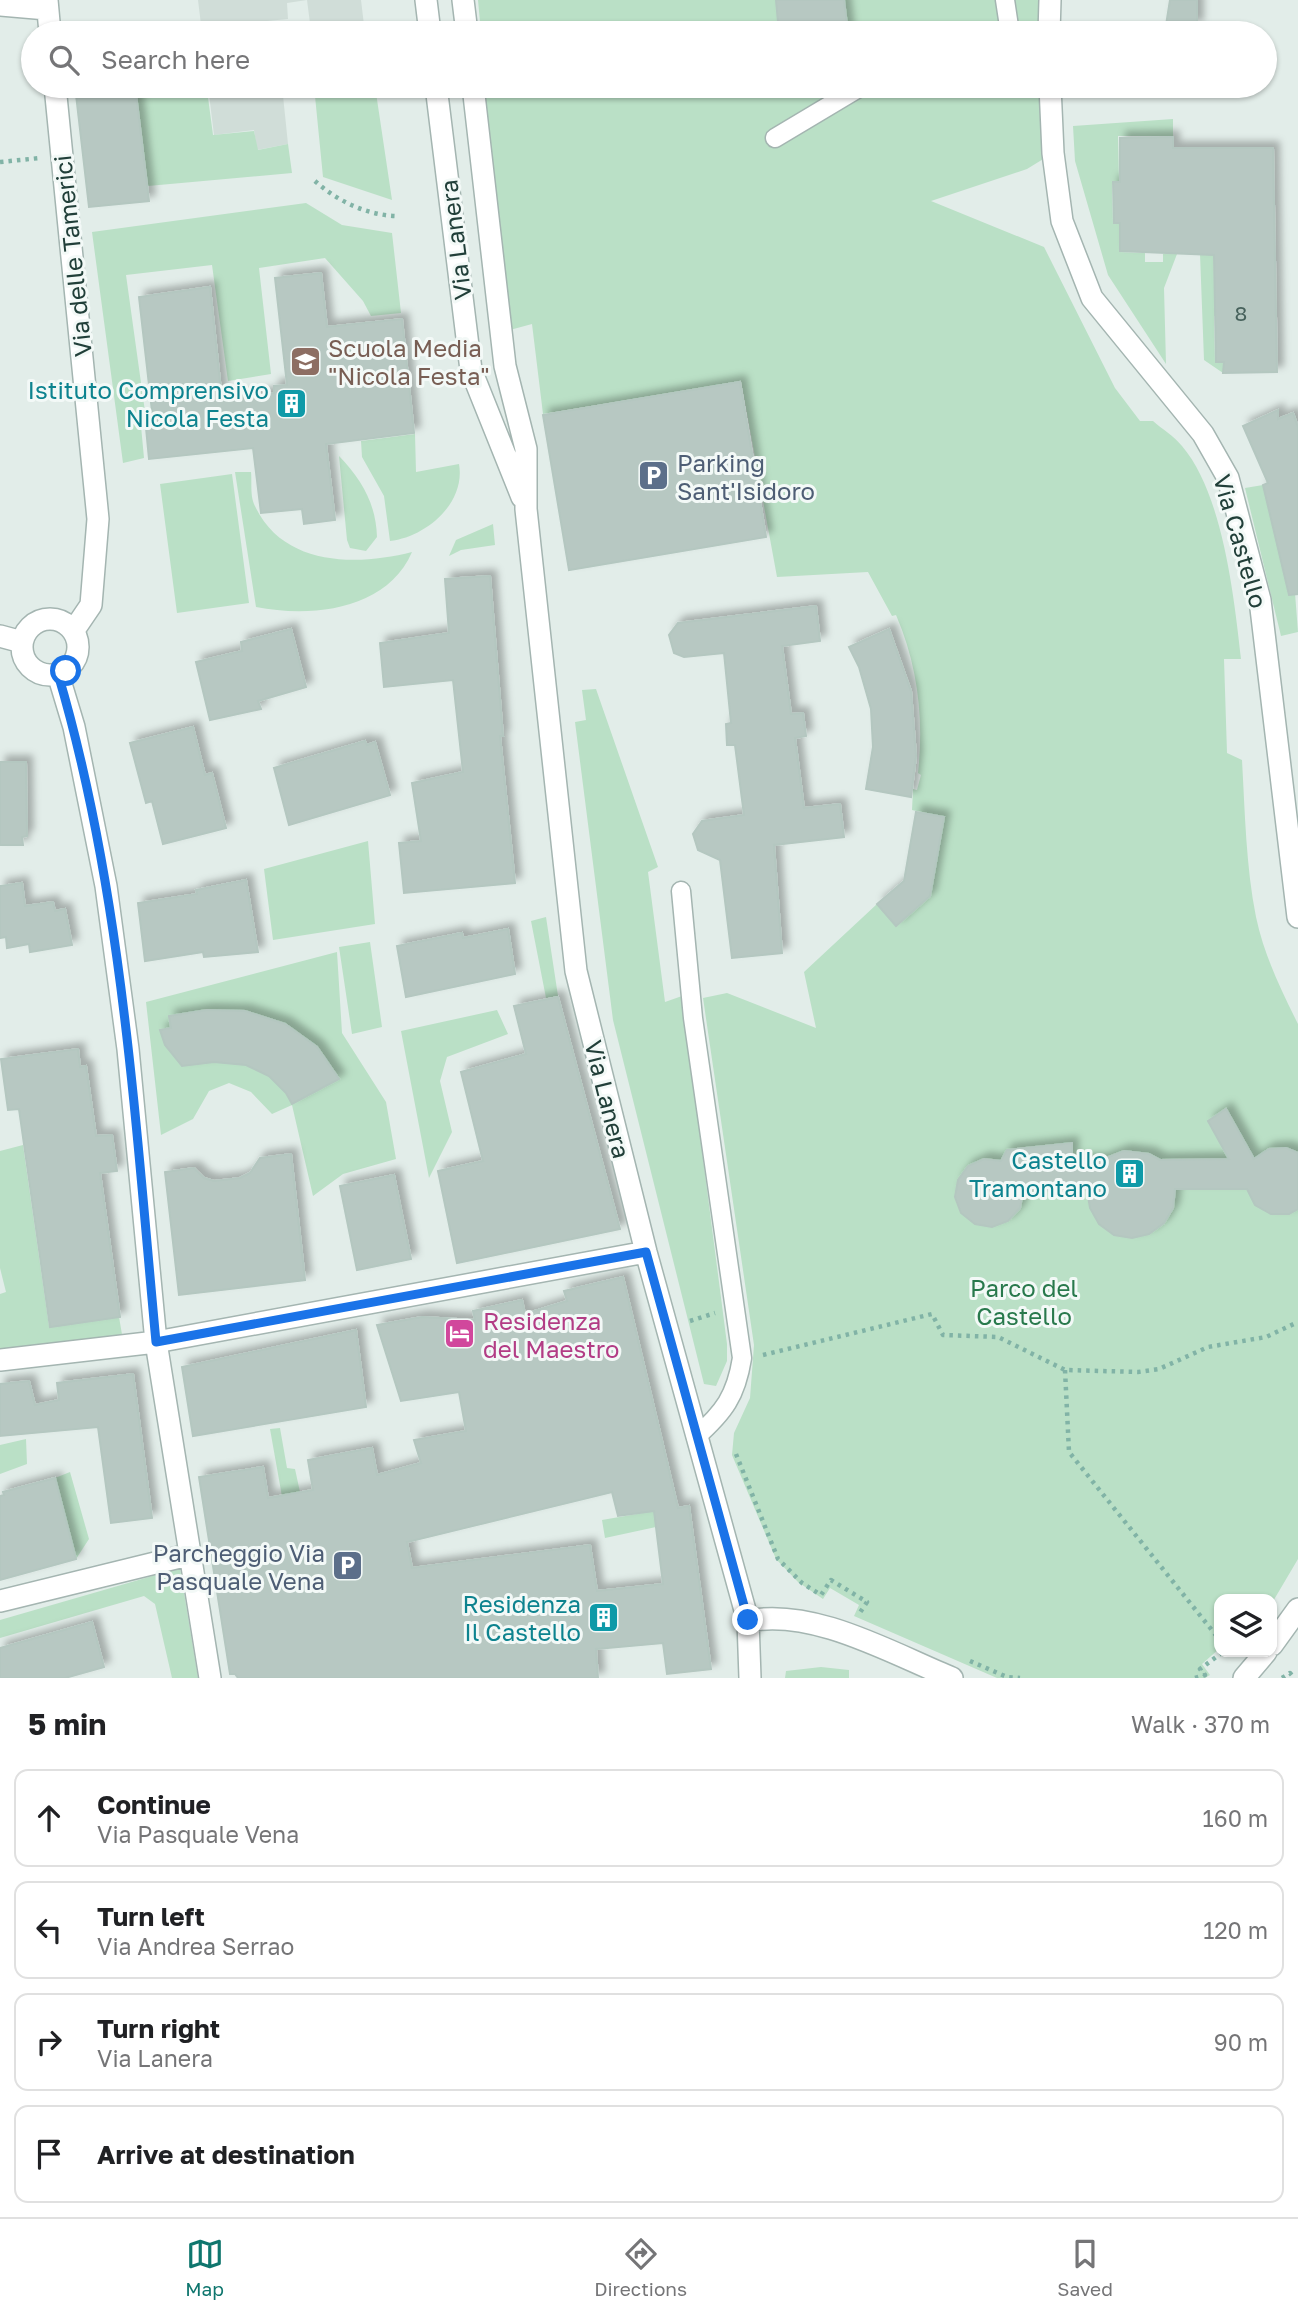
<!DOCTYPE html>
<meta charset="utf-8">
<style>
:root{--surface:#fff;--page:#f6f6f6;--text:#202124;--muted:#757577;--line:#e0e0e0;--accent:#0f766e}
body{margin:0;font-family:"Golos Text",sans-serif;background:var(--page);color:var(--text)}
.controls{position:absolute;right:21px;bottom:21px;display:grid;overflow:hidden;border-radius:14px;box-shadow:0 2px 5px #0004}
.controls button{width:63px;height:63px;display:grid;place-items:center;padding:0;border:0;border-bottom:2px solid var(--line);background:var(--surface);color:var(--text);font:35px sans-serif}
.stop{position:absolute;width:21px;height:21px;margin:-16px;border:5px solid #1a73e8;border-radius:50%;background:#fff}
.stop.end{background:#1a73e8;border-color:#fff;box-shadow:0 2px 7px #0008}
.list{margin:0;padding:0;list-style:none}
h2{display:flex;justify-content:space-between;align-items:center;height:91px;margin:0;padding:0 28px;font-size:30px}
h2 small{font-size:23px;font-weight:400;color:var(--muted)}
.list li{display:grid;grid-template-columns:46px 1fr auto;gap:21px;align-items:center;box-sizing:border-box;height:98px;margin:0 14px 14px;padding:0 14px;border:2px solid var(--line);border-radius:14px}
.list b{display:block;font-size:26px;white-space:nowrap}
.list p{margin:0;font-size:23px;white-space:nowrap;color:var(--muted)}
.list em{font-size:23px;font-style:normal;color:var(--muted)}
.icon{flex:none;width:38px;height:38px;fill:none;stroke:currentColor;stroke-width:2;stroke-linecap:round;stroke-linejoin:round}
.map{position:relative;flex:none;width:1298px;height:1678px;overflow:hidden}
.search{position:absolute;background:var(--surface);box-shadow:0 2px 5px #0004;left:21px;right:21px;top:21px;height:77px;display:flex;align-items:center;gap:18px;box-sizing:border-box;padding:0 24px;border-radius:38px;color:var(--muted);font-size:26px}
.sheet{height:539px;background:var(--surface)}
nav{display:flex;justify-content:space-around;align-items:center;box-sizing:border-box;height:98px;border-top:2px solid var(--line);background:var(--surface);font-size:19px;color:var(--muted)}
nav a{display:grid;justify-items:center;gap:4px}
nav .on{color:var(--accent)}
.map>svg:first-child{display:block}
.built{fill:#d0ddd8}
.green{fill:#bae0c6}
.building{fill:#b7c8c2;stroke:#b4c7c0;stroke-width:2;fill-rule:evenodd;filter:url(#shadow)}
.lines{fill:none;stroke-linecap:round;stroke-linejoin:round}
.lane-casing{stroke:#a4b5b1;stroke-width:21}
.street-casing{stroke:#a4b5b1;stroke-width:24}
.path{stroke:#81b3a6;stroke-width:4.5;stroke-dasharray:3.5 5;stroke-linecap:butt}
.lane{stroke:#fff;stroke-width:18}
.street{stroke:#fff;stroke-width:21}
.route{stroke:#1a73e8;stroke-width:9}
.labels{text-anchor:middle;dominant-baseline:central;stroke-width:6;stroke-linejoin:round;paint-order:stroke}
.number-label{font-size:21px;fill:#46615b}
.street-label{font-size:24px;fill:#213f39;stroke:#f3f9f7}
.education-label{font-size:24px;fill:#785e54;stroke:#f3f9f7;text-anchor:start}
.culture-label{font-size:24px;fill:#0d838f;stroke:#f3f9f7;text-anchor:end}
.service-label{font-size:24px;fill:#4e5e75;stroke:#f3f9f7;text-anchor:start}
.park-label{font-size:24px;fill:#28794c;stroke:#f3f9f7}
.hotel-label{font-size:24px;fill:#b23c85;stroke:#f3f9f7;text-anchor:start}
</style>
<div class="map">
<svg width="1298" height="1678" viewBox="0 0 1298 1678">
<defs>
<filter id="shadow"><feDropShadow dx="6" dy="-6" stdDeviation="3.5" flood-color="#0004"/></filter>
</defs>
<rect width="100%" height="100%" fill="#e2ede9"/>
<path class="built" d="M198,0H361L364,25L311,31L307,0L287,3L288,19L246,23L247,33H202Z
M208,86H282L288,144L257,150L254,130L214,135Z"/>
<path class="green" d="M478,0H1047L1049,33H481Z
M314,86H375L392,200L323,177Z
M485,86H1051L1053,153L1027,169L931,201L1044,247L1115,388L1140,421H1153C1162,429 1174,436 1182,446C1223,494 1234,597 1241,659H1224L1227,753L1242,760C1245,813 1246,866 1256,917C1264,955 1281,990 1298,1024V1559L1272,1603V1599H1219V1649L1202,1664L1210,1675L1205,1678H997L854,1616L859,1605L830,1588L823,1599L798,1582L776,1559L732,1455L734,1433L750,1398L754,1345L703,998L727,993L816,1028L804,972L877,904L896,925L930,896L944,817L912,810L913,789L917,790L921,775L918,773C924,719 918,666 896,615L892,616L868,572L777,577L741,381L543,414L532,324L506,331Z
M207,90L213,135L254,131L258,150L288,144L292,173L148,186L137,97Z
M1173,119V136H1118L1119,181H1112L1113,224H1119V252L1145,253V262H1163V254H1177L1164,288L1166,364L1108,275L1075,161L1073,126Z
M1196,148H1213L1214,289L1222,316H1214L1215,362L1223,363V373L1204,360Z
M306,203L342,225L392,233L401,313L371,316L363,301L325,258L259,268L271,374L228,381L212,265L126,275L147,426H141L144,458L123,463L92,232Z
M415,434L416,472L459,464C466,503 426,537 390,541L384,496L362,457L361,441Z
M339,456C362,480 376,504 377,537L366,551L350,548L347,540Z
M235,472H251C252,481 250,495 254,504C282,567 357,566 412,552C387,610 312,618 256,607Z
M232,474L249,603L177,613L160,484Z
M1263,485L1286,581L1294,580L1298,632L1281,636L1245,488Z
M493,524L495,545L461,550L449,556L456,540Z
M596,689L658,867L648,872L665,1002L682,996L727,1344V1361L716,1386L704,1384L613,1020L575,722L586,720L582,690Z
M368,841L375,924L273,940L264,869Z
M546,917L558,996L546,998L531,921Z
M370,942L382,1027L352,1034L339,947Z
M337,952L342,1033L386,1102L396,1159L343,1174L313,1196L292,1105L272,1114L251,1092L229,1083L209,1091L193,1119L161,1135L146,1002Z
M497,1010L508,1034L447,1057L440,1081L452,1132L429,1178L401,1031Z
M23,1145L49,1326L119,1317L124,1346L0,1360V1294L6,1292L0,1268V1151Z
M280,1428L287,1468L295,1469L300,1492L289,1536L270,1429Z
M26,1439L27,1464L0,1474V1445Z
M70,1472L89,1539L76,1559L55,1478Z
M654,1511L656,1527L605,1538L602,1520Z
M180,1568L198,1678H172L155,1604L144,1596L0,1638V1620Z
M821,1667L849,1670V1678H785L786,1671Z"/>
<path class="building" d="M776,0H844L848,33H779Z
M1170,0H1197V26L1166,25Z
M75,86H135L149,201L89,207Z
M1173,137V148H1273L1277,372L1223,373L1224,362H1216L1214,255L1120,251V223H1114L1113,182H1120V138Z
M321,273L327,327L402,319L414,433L326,444L335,520L304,524L302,509L261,513L253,448L149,459L146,428L154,429L139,297L210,287L222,400L274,393V386L287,385L275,278Z
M740,382L766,537L569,570L543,415Z
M1278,410V419L1293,413L1298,427V594L1289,595L1263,485L1268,483L1243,426Z
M490,576L503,736H500L515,883L404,893L399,843L421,841L412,783L463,772L453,680L384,687L380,643L449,633L445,579Z
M816,606L820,641L782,646L791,714L803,713L806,736L795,738L804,808L840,804L844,837L774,845L782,953L732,958L720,860L698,850L693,834L702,821L744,815L735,745H727L726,724L731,723L724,653L684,657L674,653L669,635L678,623Z
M291,629L306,687L258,701L261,709L210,720L196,662L242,651L241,642Z
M889,629L911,691L916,756L911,797L866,789L873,747L871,709L859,667L849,647Z
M193,727L205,775L212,773L226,828L163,844L152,801L146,803L130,743Z
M365,741L367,745L375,742L390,795L289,825L274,768Z
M0,762H26L27,836L22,837L23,845H0Z
M916,812L944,817L930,896L896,926L877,904L904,881Z
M246,880L258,952L204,957L203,952L145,961L138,903L197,894L196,890Z
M22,883L25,906L53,902L55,911L65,909L72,945L30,952L29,944L7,948L6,937L0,938V886Z
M508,929L515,974L406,997L397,946L462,933L463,938Z
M558,997L620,1229L457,1263L438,1171L483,1161L461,1072L526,1054L514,1006Z
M207,1010L245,1011L285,1024L317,1047L339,1079L292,1104L286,1093L269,1076L246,1065L214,1062L182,1066L165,1045L160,1030L171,1028L169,1016Z
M78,1049L80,1067L86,1066L96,1136L112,1135L117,1171L100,1173L120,1317L50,1327L19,1109L8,1110L1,1059Z
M1226,1109L1254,1159L1269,1149L1286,1148L1298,1153V1209L1289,1214H1271L1255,1205L1247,1189H1175L1173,1208L1164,1223L1149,1234L1132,1238L1114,1235L1099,1224L1090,1208L1087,1190L1023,1191L1020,1208L1008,1221L992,1227L975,1224L961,1213L955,1197L958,1180L968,1166L984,1159L1001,1161L1007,1150L1072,1143V1160H1101L1124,1151L1149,1154L1160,1160L1229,1159L1208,1121Z
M291,1154L305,1280L179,1295L165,1172L194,1168L204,1178L214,1181L240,1178L250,1173L260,1158Z
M394,1175L411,1259L357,1270L340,1186Z
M623,1277L678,1508L689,1506L711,1669L667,1674L663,1643L596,1649L598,1678H238L235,1674H230L199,1477L263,1467L268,1498L313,1490L308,1460L372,1448L377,1475L421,1463L414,1440L466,1431L459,1392L401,1401L377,1325L422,1317L475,1320L473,1311L522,1300L525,1314L567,1301L564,1291ZM612,1492L618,1516L654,1511L663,1584L597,1591L590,1545L412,1568L407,1542Z
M356,1330L366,1407L193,1436L182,1367Z
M133,1374L152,1518L111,1523L98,1427L0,1436V1384L29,1381L35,1405L59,1400L57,1383Z
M55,1478L76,1559L0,1580V1496L4,1495L3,1492Z
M92,1622L104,1667L65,1678H0V1648Z"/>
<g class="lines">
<defs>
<path id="lane" d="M1005,0L1010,33
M775,138L862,86
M681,891L693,1018L742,1358C736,1396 724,1412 696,1437"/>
<path id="street" d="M47,0L50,33
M426,0L430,33
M463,0L467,33
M0,5L47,9
M1049,33L1050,0
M55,86L98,519L91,605L74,630
M436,86L471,370L522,497
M473,86L505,366L526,449V509L576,971L646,1252L748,1621L750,1678
M1050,86L1053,153L1062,221L1092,298L1203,434L1228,478L1260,600L1298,917
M22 647a28 28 0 1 1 56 0a28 28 0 1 1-56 0Z
M0,636L22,642
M58,674L74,727L106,886L128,1049L156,1342L210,1678
M0,1360L156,1342L646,1252
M0,1601L192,1554
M748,1621C814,1608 891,1653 952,1678
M1272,1645L1298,1609
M1244,1678L1266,1652"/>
</defs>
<use href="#lane" class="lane-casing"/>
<use href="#street" class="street-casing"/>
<path class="path" d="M0,162L40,158
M315,181C337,201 368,216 399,216
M690,1321L715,1313
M763,1355L932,1314L943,1335L998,1337L1065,1370L1138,1372L1159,1369L1208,1347L1266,1337L1298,1322
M1065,1370L1069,1452L1219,1639
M736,1454L778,1559L802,1583L821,1595L831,1580L867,1602L859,1614
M970,1661L1007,1677L1020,1678
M1195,1678L1205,1675L1200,1669L1223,1652
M1282,1678L1290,1673L1294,1678"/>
<use href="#lane" class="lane"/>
<use href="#street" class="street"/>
</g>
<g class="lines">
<path class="route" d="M66,671L58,674C122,890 135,1119 156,1342L646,1252L748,1620"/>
</g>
<defs>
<symbol id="school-square" viewBox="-11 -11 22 22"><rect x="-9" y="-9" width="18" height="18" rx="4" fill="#8d6e63" stroke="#f3f9f7"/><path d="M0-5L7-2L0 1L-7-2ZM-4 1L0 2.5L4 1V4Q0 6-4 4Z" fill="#fff"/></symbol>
<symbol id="building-square" viewBox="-11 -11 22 22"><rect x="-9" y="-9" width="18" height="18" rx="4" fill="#0f9aa8" stroke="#f3f9f7"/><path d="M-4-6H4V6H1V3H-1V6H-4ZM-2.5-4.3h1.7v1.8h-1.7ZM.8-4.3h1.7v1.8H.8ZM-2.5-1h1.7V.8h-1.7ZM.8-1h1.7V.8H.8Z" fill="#fff"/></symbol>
<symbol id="parking-square" viewBox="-11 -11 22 22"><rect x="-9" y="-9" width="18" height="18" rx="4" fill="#5c6f8a" stroke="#f3f9f7"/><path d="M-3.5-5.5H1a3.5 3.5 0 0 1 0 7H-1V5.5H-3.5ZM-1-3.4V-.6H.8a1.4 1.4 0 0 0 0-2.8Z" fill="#fff"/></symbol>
<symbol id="hotel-square" viewBox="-11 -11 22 22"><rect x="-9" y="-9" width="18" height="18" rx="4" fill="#d1479c" stroke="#f3f9f7"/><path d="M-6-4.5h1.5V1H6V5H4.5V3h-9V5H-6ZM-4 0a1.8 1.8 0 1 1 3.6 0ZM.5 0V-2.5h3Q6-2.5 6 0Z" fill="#fff"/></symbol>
</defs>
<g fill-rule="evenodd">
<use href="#school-square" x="288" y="344" width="35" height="35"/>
<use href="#building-square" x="274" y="386" width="35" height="35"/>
<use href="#parking-square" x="636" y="458" width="35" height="35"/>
<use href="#building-square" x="1112" y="1156" width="35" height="35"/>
<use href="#hotel-square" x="442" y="1316" width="35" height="35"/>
<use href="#parking-square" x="330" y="1548" width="35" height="35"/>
<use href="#building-square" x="586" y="1600" width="35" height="35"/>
</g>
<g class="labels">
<g class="number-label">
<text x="1241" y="313">8</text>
</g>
<g class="street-label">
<text transform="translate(455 240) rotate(-97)">Via Lanera</text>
<text transform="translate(72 256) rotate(-96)">Via delle Tamerici</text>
<text transform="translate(1241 541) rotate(74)">Via Castello</text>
<text transform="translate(608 1099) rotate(76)">Via Lanera</text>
</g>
<g class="education-label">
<text x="328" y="347">Scuola Media<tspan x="328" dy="28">"Nicola Festa"</tspan></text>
</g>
<g class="culture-label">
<text x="269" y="389">Istituto Comprensivo<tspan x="269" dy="28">Nicola Festa</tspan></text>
<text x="1107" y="1159">Castello<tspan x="1107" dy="28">Tramontano</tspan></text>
<text x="581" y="1603">Residenza<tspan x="581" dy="28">Il Castello</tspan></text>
</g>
<g class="service-label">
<text x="677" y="462">Parking<tspan x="677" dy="28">Sant'Isidoro</tspan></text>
<text x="325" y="1552" text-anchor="end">Parcheggio Via<tspan x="325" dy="28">Pasquale Vena</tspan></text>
</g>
<g class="park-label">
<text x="1024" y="1287">Parco del<tspan x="1024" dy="28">Castello</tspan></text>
</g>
<g class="hotel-label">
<text x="483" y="1320">Residenza<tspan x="483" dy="28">del Maestro</tspan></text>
</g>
</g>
</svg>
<div class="controls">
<button><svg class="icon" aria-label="layers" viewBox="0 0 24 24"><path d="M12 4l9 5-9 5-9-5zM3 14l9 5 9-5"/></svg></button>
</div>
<div class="stop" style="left:66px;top:671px"></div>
<div class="stop end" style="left:748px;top:1620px"></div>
<div class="search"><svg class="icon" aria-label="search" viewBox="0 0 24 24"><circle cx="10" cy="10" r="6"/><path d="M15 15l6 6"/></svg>Search here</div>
</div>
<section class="sheet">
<h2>5 min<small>Walk · 370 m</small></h2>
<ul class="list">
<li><svg class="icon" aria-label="ahead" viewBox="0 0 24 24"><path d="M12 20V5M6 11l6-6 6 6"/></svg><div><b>Continue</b><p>Via Pasquale Vena</p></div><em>160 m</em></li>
<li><svg class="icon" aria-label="left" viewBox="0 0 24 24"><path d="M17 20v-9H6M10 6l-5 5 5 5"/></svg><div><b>Turn left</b><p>Via Andrea Serrao</p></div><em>120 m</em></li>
<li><svg class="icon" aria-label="right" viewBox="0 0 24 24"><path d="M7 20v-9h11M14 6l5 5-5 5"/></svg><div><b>Turn right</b><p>Via Lanera</p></div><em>90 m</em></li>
<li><svg class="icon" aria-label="arrive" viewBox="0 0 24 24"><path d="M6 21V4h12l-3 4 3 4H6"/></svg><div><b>Arrive at destination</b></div></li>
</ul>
</section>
<nav>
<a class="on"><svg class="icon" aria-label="map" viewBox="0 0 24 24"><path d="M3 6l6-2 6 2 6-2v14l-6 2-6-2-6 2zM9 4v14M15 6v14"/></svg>Map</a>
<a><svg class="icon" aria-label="directions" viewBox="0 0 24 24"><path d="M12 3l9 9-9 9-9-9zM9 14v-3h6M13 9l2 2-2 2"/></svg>Directions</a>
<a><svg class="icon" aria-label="saved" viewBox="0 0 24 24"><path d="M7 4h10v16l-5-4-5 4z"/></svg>Saved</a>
</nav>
